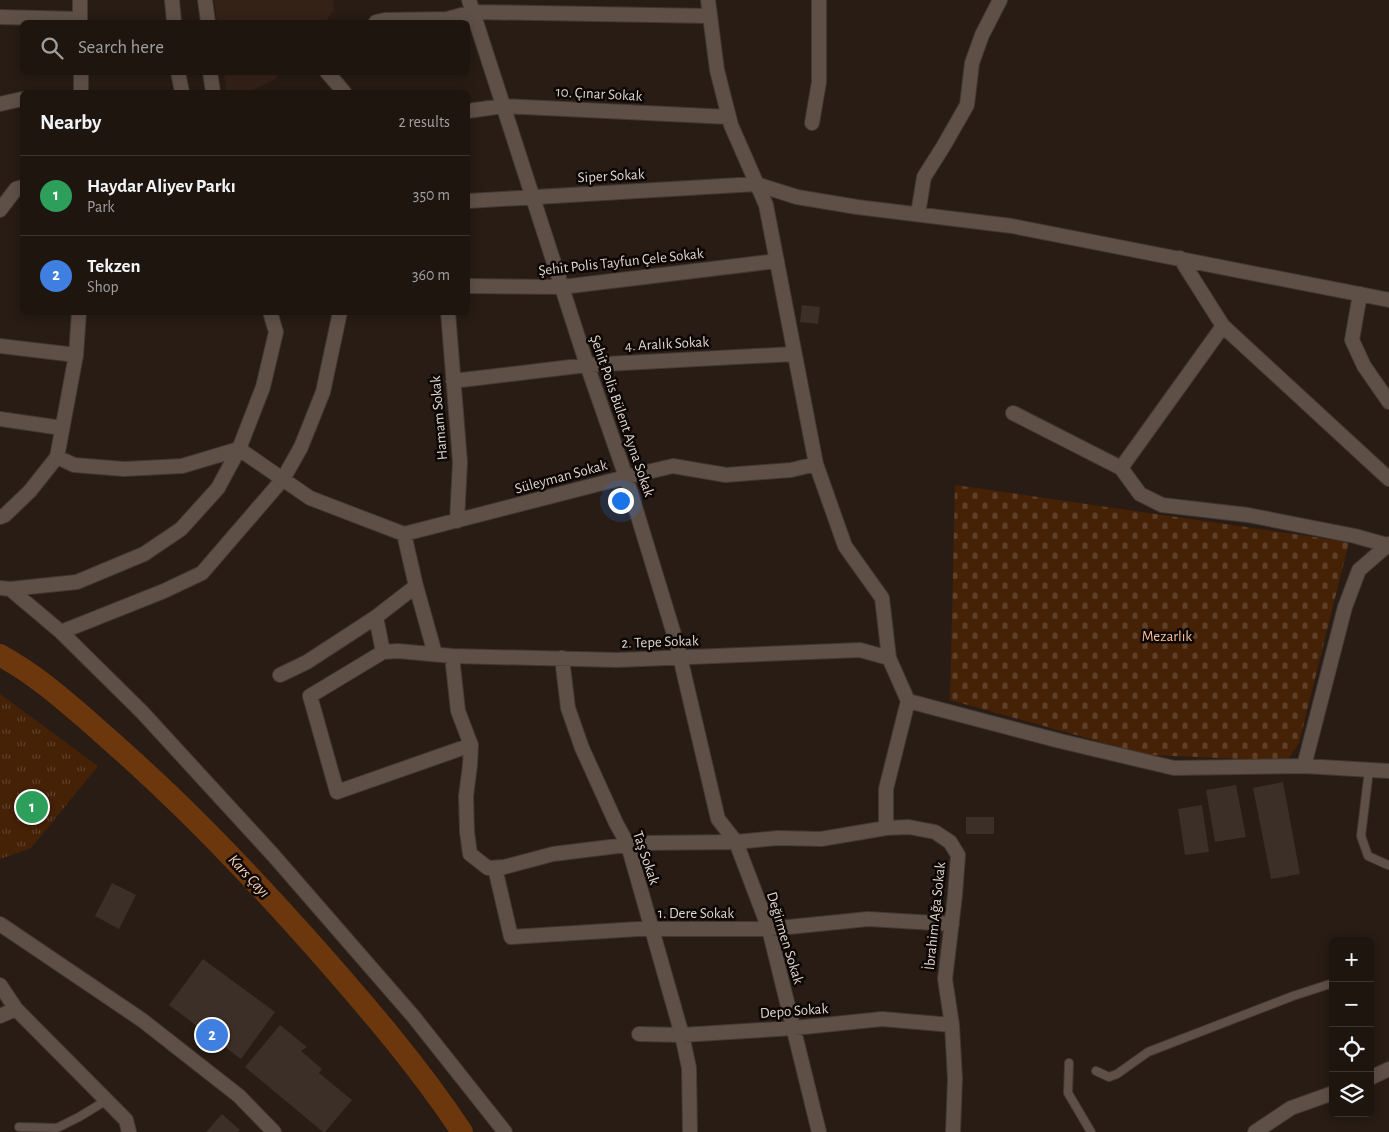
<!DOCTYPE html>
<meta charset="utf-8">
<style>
:root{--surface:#1e150f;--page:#2b221d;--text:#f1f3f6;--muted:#a19f9e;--line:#3c342f;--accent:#6ac3f1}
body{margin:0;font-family:"Alegreya Sans",sans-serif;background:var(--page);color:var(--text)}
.controls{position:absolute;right:15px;bottom:15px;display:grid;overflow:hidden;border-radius:8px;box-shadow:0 2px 12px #0003}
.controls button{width:45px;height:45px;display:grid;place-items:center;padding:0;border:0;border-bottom:1px solid var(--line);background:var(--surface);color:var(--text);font:25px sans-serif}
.you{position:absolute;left:620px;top:500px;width:18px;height:18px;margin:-12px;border:4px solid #fff;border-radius:50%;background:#1a73e8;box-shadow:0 0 0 8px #1a73e833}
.badge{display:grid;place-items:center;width:32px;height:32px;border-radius:50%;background:var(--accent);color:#fff;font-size:16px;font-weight:700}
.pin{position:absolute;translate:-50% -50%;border:2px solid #fff;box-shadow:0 1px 5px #0006}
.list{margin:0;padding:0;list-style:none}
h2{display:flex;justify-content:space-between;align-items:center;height:65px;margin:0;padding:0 20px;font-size:21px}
h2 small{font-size:16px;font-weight:400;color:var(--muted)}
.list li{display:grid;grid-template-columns:32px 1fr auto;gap:15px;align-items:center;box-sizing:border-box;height:80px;padding:0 20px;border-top:1px solid var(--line)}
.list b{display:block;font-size:19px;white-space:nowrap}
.list p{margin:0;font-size:16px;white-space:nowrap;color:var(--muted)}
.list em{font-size:16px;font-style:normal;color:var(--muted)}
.icon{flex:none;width:28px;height:28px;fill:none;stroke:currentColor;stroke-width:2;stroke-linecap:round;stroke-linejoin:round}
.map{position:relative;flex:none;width:1389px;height:1132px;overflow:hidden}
.search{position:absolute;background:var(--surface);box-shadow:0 2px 12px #0003;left:20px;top:20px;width:450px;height:55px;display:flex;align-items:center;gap:12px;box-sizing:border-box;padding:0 18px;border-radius:8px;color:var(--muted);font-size:19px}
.panel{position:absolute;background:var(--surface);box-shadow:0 2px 12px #0003;left:20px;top:90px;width:450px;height:225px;border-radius:8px}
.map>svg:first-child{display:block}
.built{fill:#342217}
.grass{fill:url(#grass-tufts)}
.cemetery{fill:url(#cemetery-stones)}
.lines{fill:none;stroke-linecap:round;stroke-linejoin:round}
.river{stroke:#6d370e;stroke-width:22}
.building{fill:#3c2f27}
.service-casing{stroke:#413834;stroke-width:10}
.minor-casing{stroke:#413834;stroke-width:16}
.tertiary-casing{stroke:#413834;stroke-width:16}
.service{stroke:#5f5047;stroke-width:8}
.minor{stroke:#5f5047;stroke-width:14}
.tertiary{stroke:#5f5047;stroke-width:14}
.labels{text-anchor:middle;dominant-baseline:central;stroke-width:5;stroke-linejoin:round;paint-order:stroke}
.street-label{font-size:15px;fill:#ded6d1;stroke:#0d0805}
.park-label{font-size:15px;fill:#fcbf99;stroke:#0d0805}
.water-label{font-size:16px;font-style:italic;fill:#fdd3ba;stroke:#0d0805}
</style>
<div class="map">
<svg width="1389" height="1132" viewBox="0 0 1389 1132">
<defs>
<pattern id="grass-tufts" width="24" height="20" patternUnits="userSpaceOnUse" patternTransform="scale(1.25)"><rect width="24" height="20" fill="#452106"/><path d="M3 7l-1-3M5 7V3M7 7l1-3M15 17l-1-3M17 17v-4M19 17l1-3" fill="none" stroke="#5f4029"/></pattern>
<pattern id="cemetery-stones" width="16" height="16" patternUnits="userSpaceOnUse" patternTransform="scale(1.25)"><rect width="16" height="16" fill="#452106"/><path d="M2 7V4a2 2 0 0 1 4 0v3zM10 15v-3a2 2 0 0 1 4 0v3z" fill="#5f4029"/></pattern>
</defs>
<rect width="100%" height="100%" fill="#281c14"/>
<path class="built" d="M214,0H333L334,10L325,22H217Z
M224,73V72L281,73L275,79L249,92H226Z"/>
<path class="grass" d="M0,694L98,766L31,848L0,859Z"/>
<path class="cemetery" d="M955,485L1349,542L1299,743L1287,761L1148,755L950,700Z"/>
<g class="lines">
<path class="river" d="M0,655C34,674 56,693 85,718C105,736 125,753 144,771C206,828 263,889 318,951C369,1009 419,1067 462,1132"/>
</g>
<path class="building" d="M802,305L820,307L818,324L800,322Z
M1283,782L1300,874L1271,879L1253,788Z
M1236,785L1246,837L1215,842L1206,790Z
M1202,805L1209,852L1185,855L1178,809Z
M966,817H994V834H966Z
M112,883L136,895L119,929L95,916Z
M203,959L275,1012L241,1059L169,1005Z
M280,1025L307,1047L301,1051L322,1069L319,1073L352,1100L325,1132H323L245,1067Z
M222,1114L240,1130L238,1132H206Z"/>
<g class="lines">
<defs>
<path id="service" d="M1369,770L1361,836L1368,856L1388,865
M1069,1063L1068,1093L1091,1132
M1096,1071L1109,1077L1117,1074L1148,1052L1293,996L1333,983
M19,1127L57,1128L79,1117L107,1100"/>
<path id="minor" d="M80,0V22
M172,0L174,22
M205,0L208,22
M469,0L587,365L626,477L677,644L718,819L736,842L769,929L819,1132
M708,0L717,70L731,125L766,205L816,464L845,546L882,598L889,658
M0,17L80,19
M376,22L385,20L447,19L473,12L710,16
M81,72V92
M178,72L182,92
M210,72L213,92
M327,72L344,92
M0,104L22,99
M468,111L503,106L729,117
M812,123L819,82V0
M468,201L756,184L797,197L857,207L1012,226L1389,300
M0,210L16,189L22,187
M918,214L924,177L943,147L967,105L972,63L982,35L1000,0
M1180,258L1223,326L1389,479
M468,286L562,287L777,261
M1360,294L1352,340L1364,366L1389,402
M448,312L460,462L457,521
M0,346L76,355
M453,381L587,365L794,354
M1013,413L1121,468L1223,326
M0,419L62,428
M239,449L310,498L404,534L416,586L376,617L383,652
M57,457L76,355L79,312
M1121,468L1140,494L1162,505L1248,515L1355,536L1387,545
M0,517L5,515L30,491L57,457L74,465L124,469L182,466L239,449
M404,534L626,477L673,466L726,475L791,470L816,464
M416,586L435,654
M0,588L10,589L77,582L144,554L181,529L218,488L239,449L263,387L276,332L270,312
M10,589L61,632L164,591L202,573L283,479L301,447L323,392L340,312
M61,632L142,712L274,856L413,1016L505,1132
M452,656L458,711L471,745L470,765L466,796L467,832L470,854L488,868L504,867L553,854L642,843L736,842L778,838L821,839L886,828
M562,658L568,708L582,748L616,823L628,845L682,1035L689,1068L690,1132
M280,675L307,662L376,617
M908,701L1060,741L1174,768L1304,766L1345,607L1359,570L1389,544
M908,701L886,789V828L909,827L935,832L950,842L958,855L955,895L945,979L952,1025L955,1079L953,1132
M471,745L337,792L310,696L383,652L398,651L452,656L617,660L860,650L889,658L908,701
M1304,766L1389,771
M495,868L511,937L638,929H769L868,919L952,924
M0,985L16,1009L126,1120L129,1132
M0,1016L16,1009
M639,1034L682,1035L794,1028L882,1019L952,1025
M1370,1078L1389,1069
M1255,1132L1291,1108L1333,1093"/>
<path id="tertiary" d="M0,924L142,1020L239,1096L274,1132"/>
</defs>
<use href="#service" class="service-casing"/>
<use href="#minor" class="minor-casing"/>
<use href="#tertiary" class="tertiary-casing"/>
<use href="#service" class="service"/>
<use href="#minor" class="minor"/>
<use href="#tertiary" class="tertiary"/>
</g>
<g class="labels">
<g class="street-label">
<text transform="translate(599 94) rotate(3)">10. Çınar Sokak</text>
<text transform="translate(611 176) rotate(-3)">Siper Sokak</text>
<text transform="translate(621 262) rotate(-6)">Şehit Polis Tayfun Çele Sokak</text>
<text transform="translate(667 344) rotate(-3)">4. Aralık Sokak</text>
<text transform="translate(622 416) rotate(71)">Şehit Polis Bülent Ayna Sokak</text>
<text transform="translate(439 418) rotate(-95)">Hamam Sokak</text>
<text transform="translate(561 477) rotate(-15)">Süleyman Sokak</text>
<text transform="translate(660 642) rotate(-2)">2. Tepe Sokak</text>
<text transform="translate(646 858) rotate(71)">Taş Sokak</text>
<text x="696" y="913">1. Dere Sokak</text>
<text transform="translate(935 916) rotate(-84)">İbrahim Ağa Sokak</text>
<text transform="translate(785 938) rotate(73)">Değirmen Sokak</text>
<text transform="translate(794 1011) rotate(-4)">Depo Sokak</text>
</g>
<g class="park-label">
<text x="1167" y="636">Mezarlık</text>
</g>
<g class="water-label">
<text transform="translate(249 876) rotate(47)">Kars Çayı</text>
</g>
</g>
</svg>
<div class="controls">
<button>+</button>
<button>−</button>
<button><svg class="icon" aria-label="locate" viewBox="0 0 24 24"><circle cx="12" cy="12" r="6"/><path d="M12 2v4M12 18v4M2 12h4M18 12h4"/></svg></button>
<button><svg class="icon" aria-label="layers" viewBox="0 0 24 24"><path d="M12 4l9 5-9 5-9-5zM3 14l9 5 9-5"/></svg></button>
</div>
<div class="you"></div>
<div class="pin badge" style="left:32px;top:807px;background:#2e9e5b">1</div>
<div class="pin badge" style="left:212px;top:1035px;background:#3f7fe0">2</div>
<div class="search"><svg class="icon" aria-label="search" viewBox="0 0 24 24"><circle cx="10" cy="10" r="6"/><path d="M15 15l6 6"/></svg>Search here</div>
<section class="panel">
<h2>Nearby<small>2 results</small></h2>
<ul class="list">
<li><span class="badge" style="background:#2e9e5b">1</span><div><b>Haydar Aliyev Parkı</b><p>Park</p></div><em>350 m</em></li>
<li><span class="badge" style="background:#3f7fe0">2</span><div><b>Tekzen</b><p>Shop</p></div><em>360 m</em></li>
</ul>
</section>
</div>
